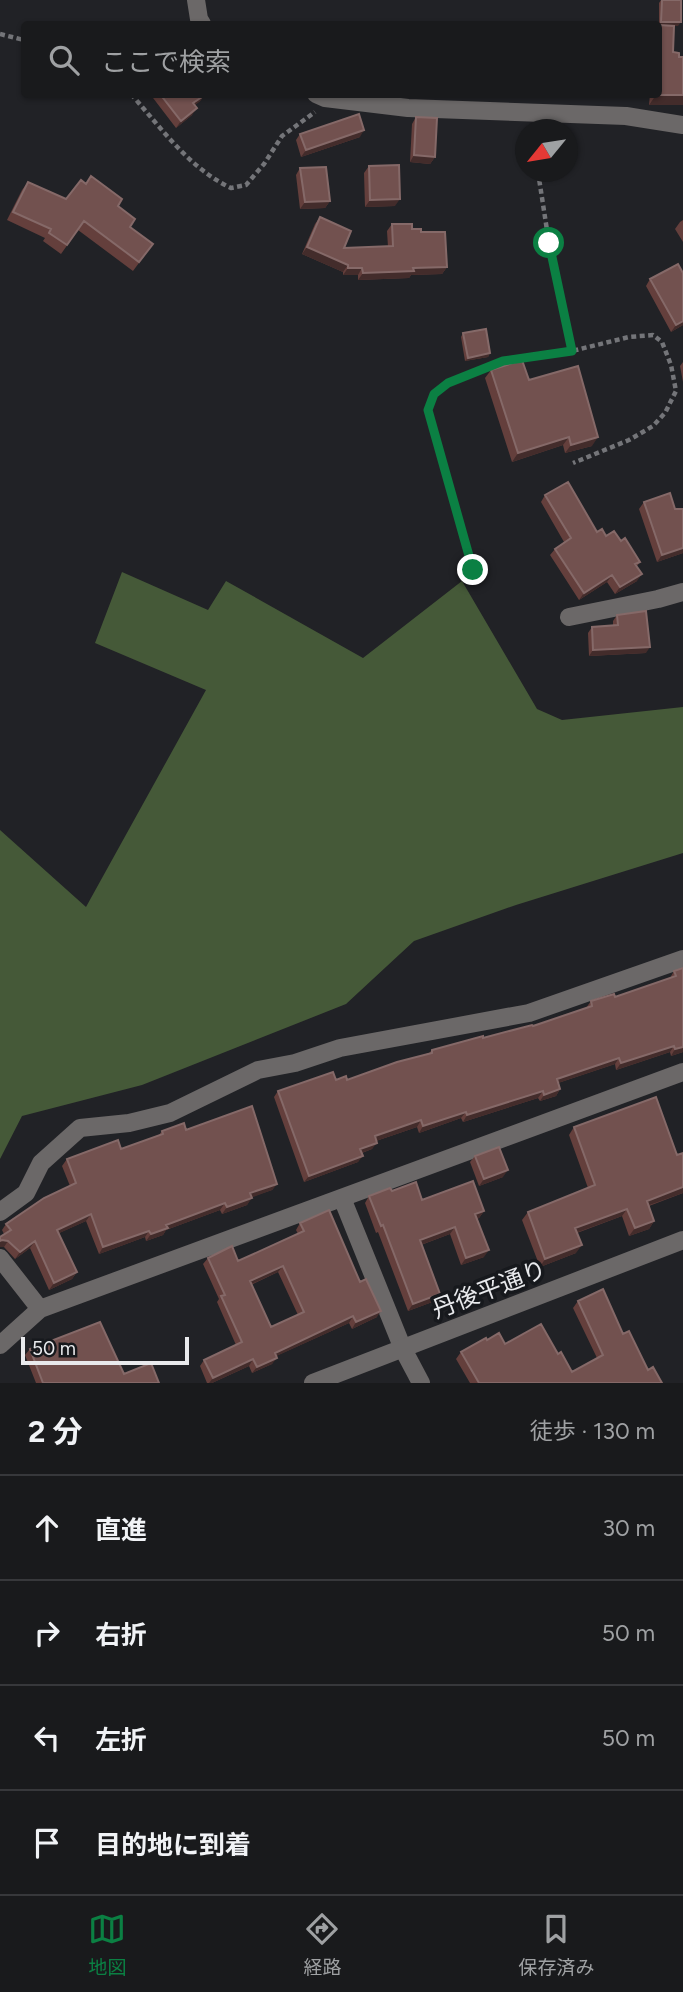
<!DOCTYPE html>
<html lang="ja">
<meta charset="utf-8">
<style>
:root{--surface:#191a1c;--page:#262729;--text:#f1f3f6;--muted:#9fa1a3;--line:#37383b;--accent:#0b8043}
body{margin:0;font-family:Figtree,"Noto Sans JP",sans-serif;background:var(--page);color:var(--text)}
.compass{position:absolute;left:515px;top:119px;width:63px;height:63px;border-radius:50%;background:var(--surface);box-shadow:0 2px 5px #0004;rotate:240deg}
.scale{position:absolute;left:21px;bottom:18px;width:168px;box-sizing:border-box;padding-left:7px;border:4px solid #e9eaed;border-top:0;font-size:19px;line-height:24px;white-space:nowrap;color:#e9eaed;-webkit-text-stroke:5px #17191d;paint-order:stroke}
.stop{position:absolute;width:21px;height:21px;margin:-16px;border:5px solid #0b8043;border-radius:50%;background:#fff}
.stop.end{background:#0b8043;border-color:#fff;box-shadow:0 2px 7px #0008}
.list{margin:0;padding:0;list-style:none}
h2{display:flex;justify-content:space-between;align-items:center;height:91px;margin:0;padding:0 28px;font-size:30px}
h2 small{font-size:23px;font-weight:400;color:var(--muted)}
.list li{display:grid;grid-template-columns:46px 1fr auto;gap:21px;align-items:center;box-sizing:border-box;height:105px;padding:0 28px;border-top:2px solid var(--line)}
.list b{display:block;font-size:26px;white-space:nowrap}
.list em{font-size:23px;font-style:normal;color:var(--muted)}
.icon{flex:none;width:38px;height:38px;fill:none;stroke:currentColor;stroke-width:2;stroke-linecap:round;stroke-linejoin:round}
.map{position:relative;flex:none;width:683px;height:1383px;overflow:hidden}
.search{position:absolute;background:var(--surface);box-shadow:0 2px 5px #0004;left:21px;right:21px;top:21px;height:77px;display:flex;align-items:center;gap:18px;box-sizing:border-box;padding:0 24px;border-radius:7px;color:var(--muted);font-size:26px}
.sheet{height:511px;background:var(--surface)}
nav{display:flex;justify-content:space-around;align-items:center;box-sizing:border-box;height:98px;border-top:2px solid var(--line);background:var(--surface);font-size:19px;color:var(--muted)}
nav a{display:grid;justify-items:center;gap:4px}
nav .on{color:var(--accent)}
.map>svg:first-child{display:block}
.forest{fill:#455938}
.lines{fill:none;stroke-linecap:round;stroke-linejoin:round}
.path{stroke:#747579;stroke-width:4.5;stroke-dasharray:5 3.5;stroke-linecap:butt}
.minor{stroke:#6b6868;stroke-width:18}
.tertiary{stroke:#6b6868;stroke-width:18}
.wall{fill:#643f3c;fill-rule:evenodd}
.shaded-wall{fill:#432c2b}
.building{fill:#72514f;stroke:#856968;stroke-width:2;fill-rule:evenodd}
.route{stroke:#0b8043;stroke-width:9}
.labels{text-anchor:middle;dominant-baseline:central;stroke-width:7;stroke-linejoin:round;paint-order:stroke}
.street-label{font-size:24px;fill:#e9eaed;stroke:#17191d}
</style>
<div class="map">
<svg width="683" height="1383" viewBox="0 0 683 1383">
<rect width="100%" height="100%" fill="#212226"/>
<path class="forest" d="M122,572L208,610L226,581L363,658L462,581L537,709L562,720L683,707V853L516,905L414,941L346,1004L142,1085L22,1116L0,1159V830L86,907L206,690L95,643Z"/>
<g class="lines">
<path class="path" d="M0,34L24,40
M131,94C162,129 189,168 231,188L246,185L264,164L282,136L315,112
M538,172L549,243L572,351
M473,570L428,410L434,394L448,383L503,361L572,351L629,337L653,335L662,342L671,365L676,391L665,413L653,426L629,440L573,463"/>
<path class="minor" d="M196,0L199,19L202,24
M316,94L325,98L408,108L626,116L683,125
M569,617L658,599L683,592
M342,1198L403,1349
M0,1212L26,1193L41,1163L80,1128L129,1123L170,1113L258,1070L295,1063L340,1048L529,1013L683,959
M0,1258L40,1309
M0,1345L40,1309L683,1072"/>
<path class="tertiary" d="M403,1349L421,1383
M313,1383L683,1240"/>
</g>
<path class="wall" d="M661,0L678,26L663,25L673,52L679,57H683V105H649L650,94H659V3Z
M150,94H205L200,101L195,105L192,115L176,128Z
M416,117L435,157L430,164L410,162L412,124Z
M300,134L360,137L301,157L296,140Z
M369,166L395,206L365,207L364,173Z
M300,168L330,201L325,208L300,209L296,175Z
M28,182L66,199L118,206L130,227L153,244L133,271L78,230L61,254L43,241L45,238L7,220L22,190Z
M320,217L344,248L388,247L387,231L392,224L421,232L447,267L442,274L411,275L409,278L358,280V275H343V272L302,254L315,224Z
M683,220V242L675,229L680,222Z
M683,273V325L671,332L646,286L650,279Z
M463,333L490,353L488,357L465,361L461,337Z
M683,362V382L680,366Z
M491,370L529,380L592,446L565,453L563,445L512,462L485,378Z
M545,495L597,532L621,541L640,562L637,566V581L615,594L607,582L579,600L550,555L555,549L564,542L541,502Z
M644,502L675,509H683V553L657,562L639,509Z
M617,615L646,653L589,656L588,633L592,627L613,626V621Z
M683,968V1052L671,1056L670,1052L616,1070L615,1064L558,1083L560,1089L556,1096L540,1101L538,1098L463,1122L461,1118L419,1133L417,1127L376,1141L372,1149L362,1153L358,1162L304,1182L274,1097L278,1091L336,1080H347L429,1053L432,1050L533,1026L586,1008L591,1001L615,997L670,978L674,971Z
M574,1127L677,1155L683,1153V1193L649,1206L654,1221L649,1229L629,1236L622,1216L577,1233L576,1253L540,1267L522,1220L528,1212L588,1188L569,1135Z
M186,1130L277,1184L272,1190L251,1197L247,1205L222,1214L220,1210L166,1230L163,1235L146,1241L145,1237L99,1254L86,1221L59,1233L77,1272L72,1279L49,1290L30,1248L15,1259L4,1247H0V1237L4,1234L2,1230L6,1224L70,1186L62,1166L67,1159L121,1149L159,1135L162,1131Z
M475,1156L503,1177L479,1186L470,1162Z
M392,1191L422,1200L484,1211L479,1218L477,1219L484,1257L461,1265L450,1234L421,1245L435,1301L408,1311L378,1232L376,1233L365,1203L369,1196Z
M300,1223L360,1282L377,1317L352,1329L349,1323L276,1356L272,1364L252,1373L249,1366L212,1383H207L200,1366L204,1360L236,1345L217,1302L219,1299L203,1264L208,1258L238,1261L298,1234L296,1230ZM278,1272L298,1315L271,1327L251,1285Z
M578,1301L623,1334L648,1370L662,1383H470L456,1359L461,1352L487,1340L558,1354L572,1372L597,1358L573,1308Z
M30,1349L124,1374L159,1383H36L25,1355Z"/>
<path class="shaded-wall" d="M661,22H681L678,26L659,25Z
M205,95L200,101L189,110L193,103Z
M656,95H683V105H649Z
M197,108L192,115L176,128L181,121Z
M364,130L360,137L301,157L306,150Z
M414,155L435,157L430,164L410,162Z
M400,199L395,206L365,207L370,200Z
M330,201L325,208L300,209L305,202Z
M307,247L348,265L343,272L302,254Z
M447,267L442,274L411,275L409,278L358,280L363,273L413,268Z
M348,268H362L358,275H343Z
M683,321V325L671,332L676,325Z
M490,353L488,357L465,361L468,358Z
M569,437L563,445L512,462L518,453Z
M598,437L592,446L565,453L571,445Z
M683,548V553L657,562L662,555Z
M642,574L637,581L615,594L620,587Z
M612,575L607,582L579,600L584,593Z
M650,647L646,653L589,656L593,650Z
M674,1046L670,1052L616,1070L621,1063Z
M683,1047V1052L671,1056L675,1049Z
M619,1058L615,1064L552,1085L557,1079Z
M560,1089L556,1096L540,1101L544,1095Z
M543,1091L538,1098L463,1122L467,1115Z
M466,1112L461,1118L419,1133L423,1126Z
M421,1120L417,1127L370,1143L375,1136Z
M377,1143L372,1149L356,1155L360,1149Z
M363,1156L358,1162L304,1182L309,1176Z
M508,1170L503,1177L479,1186L484,1179Z
M277,1184L272,1190L245,1200L250,1193Z
M683,1187V1193L641,1208L647,1201Z
M252,1198L247,1205L222,1214L227,1207Z
M225,1203L220,1210L166,1230L163,1235L146,1241L151,1234L166,1225Z
M627,1209L622,1216L570,1235L575,1228Z
M484,1211L479,1218L471,1221L475,1214Z
M91,1214L86,1221L53,1236L57,1230Z
M654,1221L649,1229L629,1236L635,1228Z
M455,1227L450,1234L415,1247L420,1240Z
M149,1231L145,1237L99,1254L103,1247Z
M2,1240L8,1241L4,1247H0V1241Z
M35,1241L30,1248L15,1259L20,1252Z
M582,1245L576,1253L540,1267L545,1259Z
M489,1250L484,1257L461,1265L466,1258Z
M283,1266L278,1272L245,1287L250,1281Z
M77,1272L72,1279L49,1290L54,1283Z
M440,1294L435,1301L408,1311L413,1304Z
M381,1311L377,1317L352,1329L356,1322Z
M353,1316L349,1323L270,1359L275,1353Z
M277,1358L272,1364L252,1373L257,1367Z
M253,1359L249,1366L212,1383H209L213,1378Z"/>
<path class="building" d="M662,0H681V22H661Z
M659,25L674,26L673,52L679,53V57H683V95H656L659,94Z
M160,94H205V95L193,103L197,108L181,121Z
M359,114L364,130L306,150L300,134Z
M416,117L437,118L435,157L414,155Z
M399,165L400,199L370,200L369,166Z
M326,167L330,201L305,202L300,168Z
M91,176L122,199L118,206L135,219L130,227L153,244L139,262L84,221L67,245L49,233L51,229L13,212L28,182L66,199L81,180L86,184Z
M320,217L351,231L344,248L393,246L392,224H412V229H421V232H445L447,267L413,268L414,271L363,273L362,268H348V265L307,247Z
M678,264L683,273V321L676,325L650,279Z
M486,329L490,353L468,358L463,333Z
M522,360L529,380L578,366L598,437L571,445L569,437L518,453L491,370Z
M568,482L597,532L602,529L606,536L614,531L621,541L625,538L640,562L635,564L642,574L620,587L612,575L584,593L555,549L571,538L545,495Z
M670,493L675,509H683V548L662,555L644,502Z
M646,611L650,647L593,650L592,627L618,625L617,615Z
M683,968V1047L675,1049L674,1046L621,1063L619,1058L557,1079L560,1089L544,1095L543,1091L467,1115L466,1112L423,1126L421,1120L375,1136L377,1143L360,1149L363,1156L309,1176L278,1091L333,1072L336,1080L346,1076L347,1080L397,1062L432,1053V1050L483,1036V1038L532,1025L533,1026L592,1006L591,1001L614,994L615,997L676,976L674,971Z
M656,1097L677,1155L683,1153V1187L647,1201L654,1221L635,1228L627,1209L575,1228L582,1245L545,1259L528,1212L595,1185L574,1127Z
M252,1106L277,1184L250,1193L252,1198L227,1207L225,1203L166,1225L168,1228L151,1234L149,1231L103,1247L91,1214L57,1230L77,1272L54,1283L35,1241L20,1252L8,1241L2,1240L0,1241V1237L11,1230L6,1224L44,1198L76,1183L67,1159L118,1140L121,1149L163,1134L162,1131L184,1123L186,1130Z
M499,1147L508,1170L484,1179L475,1156Z
M473,1181L484,1211L475,1214L489,1250L466,1258L455,1227L420,1240L440,1294L413,1304L383,1225L381,1226L369,1196L390,1188L392,1191L416,1182L422,1200Z
M329,1210L360,1282L366,1279L381,1311L356,1322L353,1316L275,1353L277,1358L257,1367L253,1359L213,1378L204,1360L242,1342L221,1296L225,1295L208,1258L232,1246L238,1261L304,1231L300,1223ZM283,1266L304,1312L271,1327L250,1281Z
M603,1289L623,1334L629,1331L648,1370L653,1367L662,1383H479L461,1352L486,1338L487,1340L499,1333L505,1344L541,1324L558,1354L561,1352L572,1372L603,1355L578,1301Z
M100,1322L124,1374L151,1363L159,1383H43L30,1349Z"/>
<g class="lines">
<path class="route" d="M473,570L428,410L434,394L448,383L503,361L572,351L549,243"/>
</g>
<g class="labels">
<g class="street-label">
<text transform="translate(489 1289) rotate(-21)">丹後平通り</text>
</g>
</g>
</svg>
<svg class="compass" viewBox="-18 -18 36 36"><path d="M0-13l5 13h-10z" fill="#e53935"/><path d="M0 13l5-13h-10z" fill="#9fa1a3"/></svg>
<div class="scale">50 m</div>
<div class="stop" style="left:549px;top:243px"></div>
<div class="stop end" style="left:473px;top:570px"></div>
<div class="search"><svg class="icon" aria-label="search" viewBox="0 0 24 24"><circle cx="10" cy="10" r="6"/><path d="M15 15l6 6"/></svg>ここで検索</div>
</div>
<section class="sheet">
<h2>2 分<small>徒歩 · 130 m</small></h2>
<ul class="list">
<li><svg class="icon" aria-label="ahead" viewBox="0 0 24 24"><path d="M12 20V5M6 11l6-6 6 6"/></svg><div><b>直進</b></div><em>30 m</em></li>
<li><svg class="icon" aria-label="right" viewBox="0 0 24 24"><path d="M7 20v-9h11M14 6l5 5-5 5"/></svg><div><b>右折</b></div><em>50 m</em></li>
<li><svg class="icon" aria-label="left" viewBox="0 0 24 24"><path d="M17 20v-9H6M10 6l-5 5 5 5"/></svg><div><b>左折</b></div><em>50 m</em></li>
<li><svg class="icon" aria-label="arrive" viewBox="0 0 24 24"><path d="M6 21V4h12l-3 4 3 4H6"/></svg><div><b>目的地に到着</b></div></li>
</ul>
</section>
<nav>
<a class="on"><svg class="icon" aria-label="map" viewBox="0 0 24 24"><path d="M3 6l6-2 6 2 6-2v14l-6 2-6-2-6 2zM9 4v14M15 6v14"/></svg>地図</a>
<a><svg class="icon" aria-label="directions" viewBox="0 0 24 24"><path d="M12 3l9 9-9 9-9-9zM9 14v-3h6M13 9l2 2-2 2"/></svg>経路</a>
<a><svg class="icon" aria-label="saved" viewBox="0 0 24 24"><path d="M7 4h10v16l-5-4-5 4z"/></svg>保存済み</a>
</nav>
